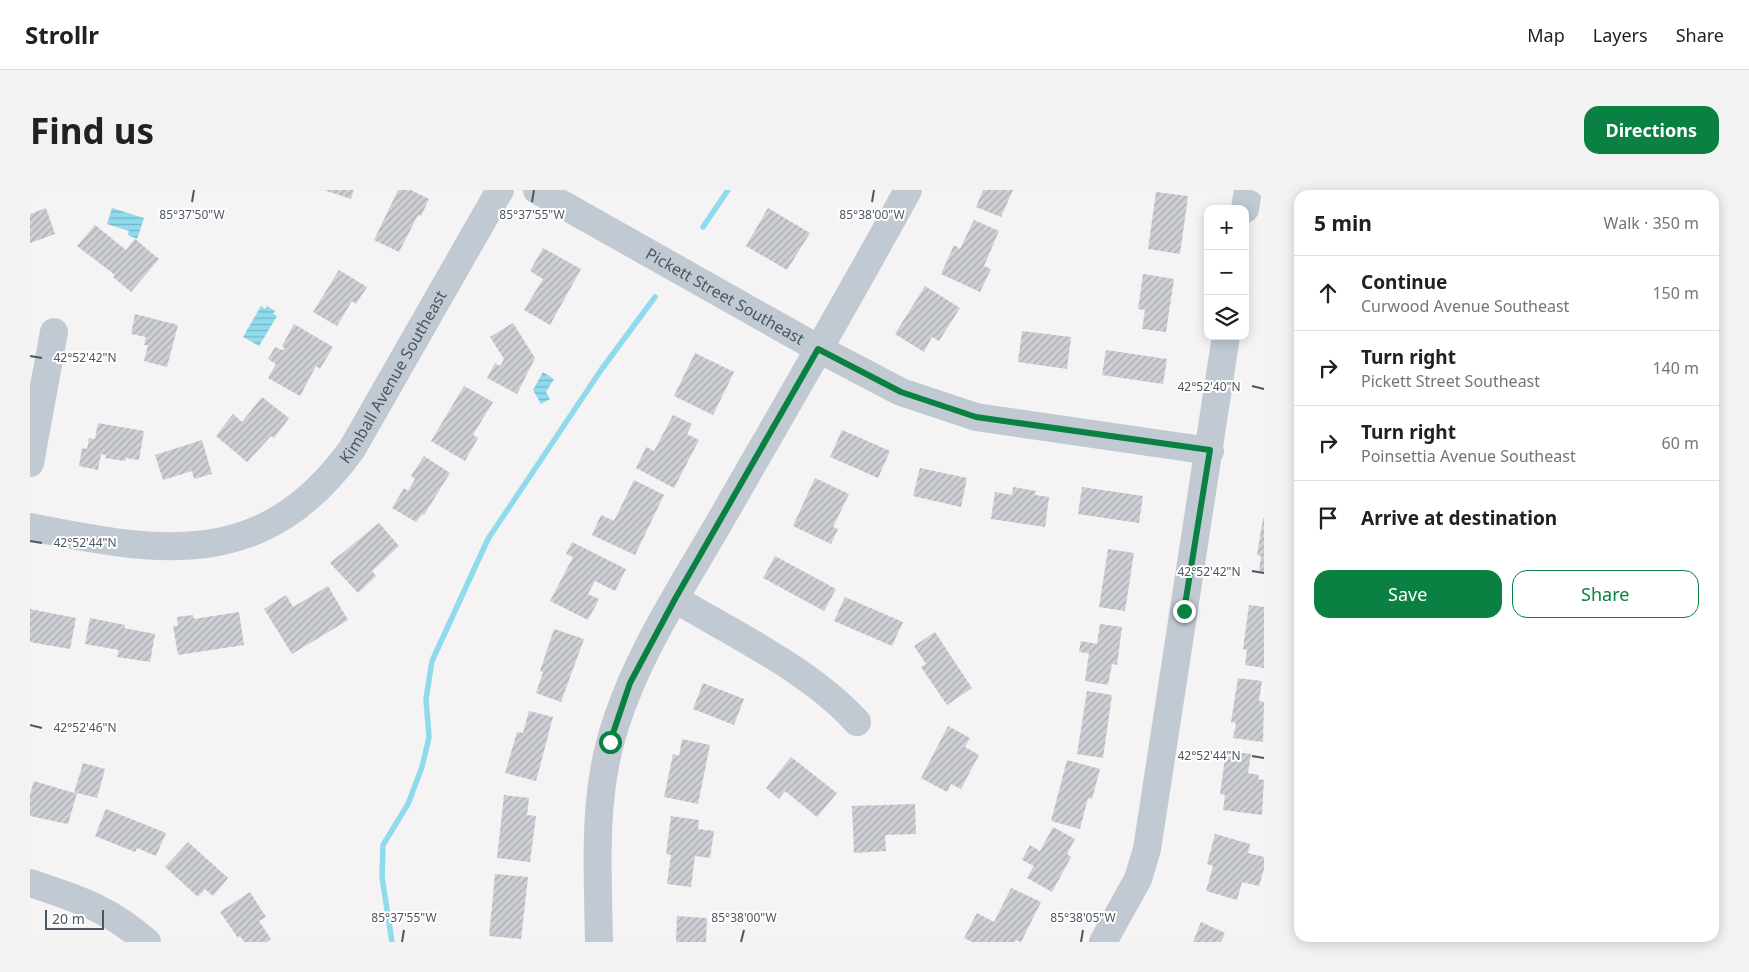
<!DOCTYPE html>
<meta charset="utf-8">
<style>
:root{--surface:#fff;--page:#f2f2f2;--text:#202124;--muted:#757577;--line:#e0e0e0;--accent:#0b8043}
body{margin:0;font-family:"Noto Sans",sans-serif;background:var(--page);color:var(--text)}
.controls{position:absolute;right:15px;top:15px;display:grid;overflow:hidden;border-radius:10px;box-shadow:0 2px 12px #0003}
.controls button{width:45px;height:45px;display:grid;place-items:center;padding:0;border:0;border-bottom:1px solid var(--line);background:var(--surface);color:var(--text);font:25px sans-serif}
.scale{position:absolute;left:15px;bottom:12px;width:59px;box-sizing:border-box;padding-left:5px;border:2px solid #4a5661;border-top:0;font-size:14px;line-height:18px;white-space:nowrap;color:#4a5661;-webkit-text-stroke:4px #fff;paint-order:stroke}
.stop{position:absolute;width:15px;height:15px;margin:-11px;border:4px solid #0b8043;border-radius:50%;background:#fff}
.stop.end{background:#0b8043;border-color:#fff;box-shadow:0 1px 5px #0008}
.list{margin:0;padding:0;list-style:none}
h2{display:flex;justify-content:space-between;align-items:center;height:65px;margin:0;padding:0 20px;font-size:21px}
h2 small{font-size:16px;font-weight:400;color:var(--muted)}
.list li{display:grid;grid-template-columns:32px 1fr auto;gap:15px;align-items:center;box-sizing:border-box;height:75px;padding:0 20px;border-top:1px solid var(--line)}
.list b{display:block;font-size:19px;white-space:nowrap}
.list p{margin:0;font-size:16px;white-space:nowrap;color:var(--muted)}
.list em{font-size:16px;font-style:normal;color:var(--muted)}
.actions{display:flex;gap:10px;padding:15px 20px}
.actions a{flex:1;padding:11px 0;border:1px solid var(--accent);border-radius:15px;text-align:center;font-size:18px;color:var(--accent)}
.actions .main{background:var(--accent);color:#fff}
.icon{flex:none;width:28px;height:28px;fill:none;stroke:currentColor;stroke-width:2;stroke-linecap:round;stroke-linejoin:round}
.map{position:relative;flex:none;width:1234px;height:752px;overflow:hidden;border-radius:15px}
header{display:flex;align-items:center;gap:30px;box-sizing:border-box;height:70px;padding:0 25px;background:var(--surface);border-bottom:1px solid var(--line)}
header strong{font-size:24px}
nav{display:flex;gap:28px;margin-inline-start:auto;font-size:18px}
.intro{display:flex;align-items:center;justify-content:space-between;box-sizing:border-box;height:120px;padding:0 30px}
h1{margin:0;font-size:35px}
.button{padding:12px 22px;border-radius:15px;background:var(--accent);color:#fff;font-size:18px;font-weight:700}
main{display:flex;gap:30px;padding:0 30px}
aside{flex:1;background:var(--surface);border-radius:15px;box-shadow:0 2px 12px #0003}
.map>svg:first-child{display:block}
.water{fill:url(#water-rules)}
.lines{fill:none;stroke-linecap:round;stroke-linejoin:round}
.stream{stroke:#90daee;stroke-width:5.5}
.building{fill:url(#building-hatch)}
.minor{stroke:#c1cad2;stroke-width:28}
.route{stroke:#0b8043;stroke-width:6}
.ticks{fill:none;stroke:#4a5661;stroke-width:2}
.labels{text-anchor:middle;dominant-baseline:central;stroke-width:4;stroke-linejoin:round;paint-order:stroke}
.street-label{font-size:16px;fill:#4a5661;stroke:#fff}
.ticks-label{font-size:12px;text-anchor:middle;fill:#4a5661;stroke:#fff;stroke-width:4;stroke-linejoin:round;paint-order:stroke}
</style>
<header>
<strong>Strollr</strong>
<nav><a>Map</a><a>Layers</a><a>Share</a></nav>
</header>
<div class="intro"><h1>Find us</h1><a class="button">Directions</a></div>
<main>
<div class="map">
<svg width="1234" height="752" viewBox="0 0 1234 752">
<defs>
<pattern id="water-rules" width="6" height="5" patternUnits="userSpaceOnUse" patternTransform="scale(1.25)"><rect width="6" height="5" fill="#90daee"/><path d="M0 2.5h6" fill="none" stroke="#78b4c4"/></pattern>
<pattern id="building-hatch" width="6" height="6" patternUnits="userSpaceOnUse" patternTransform="scale(1.25)"><rect width="6" height="6" fill="#cdcfd5"/><path d="M-1 1l2-2M0 6l6-6M5 7l2-2" fill="none" stroke="#a8abb0"/></pattern>
</defs>
<rect width="100%" height="100%" fill="#f5f3f3"/>
<path class="water" d="M82,18L114,28L107,49L98,45L99,41L77,34Z
M231,116L235,119L237,116L245,121L243,124L247,126L229,156L213,147Z
M513,182L524,189L516,202L520,209L511,214L503,200Z"/>
<g class="lines">
<path class="stream" d="M673,37L698,0
M362,752L352,687L353,655L378,614L392,577L399,547L396,509L402,471L458,349L571,180L625,107"/>
</g>
<path class="building" d="M294,0H324L321,9Z
M368,0H381L399,9L391,26L388,25L369,62L344,50Z
M953,0H983L971,27L946,17Z
M1126,2L1158,6L1150,64L1118,59Z
M16,18L25,44L0,53V24Z
M738,18L780,43L757,80L716,56Z
M944,30L969,41L954,76L961,79L950,102L911,84L924,55L930,59Z
M65,35L96,60L105,49L129,69L101,102L83,87L85,85L47,56Z
M513,58L551,79L520,135L494,120L513,89L500,81Z
M309,80L337,97L326,114L322,111L307,136L283,122Z
M1113,84L1144,89L1136,142L1112,139L1115,120L1108,119Z
M895,96L930,118L909,151L902,147L894,162L865,144Z
M105,124L148,135L137,177L114,171L118,155H114L116,147L101,144Z
M483,133L505,168L487,204L457,188L465,173L470,176L474,169L460,147Z
M264,134L303,157L290,179L286,176L270,206L238,188L246,174L238,169L245,157L252,160L255,159L252,156Z
M992,141L1041,147L1037,179L988,172Z
M1076,160L1137,169L1133,194L1072,185Z
M665,163L704,182L683,225L644,206Z
M434,196L463,212L443,245L448,248L435,271L401,251Z
M232,207L259,228L244,248L241,246L217,272L186,246L203,224L212,232Z
M643,225L662,234L657,244L669,250L644,298L606,278L616,257L624,261Z
M68,233L114,241L109,270L96,268L95,271L75,268L76,265L71,264L68,280L49,276L52,258L57,259L59,248L65,249Z
M812,240L860,261L848,288L800,267Z
M172,250L182,284L164,289L162,281L133,290L125,265Z
M394,266L420,283L394,325L392,324L386,332L362,318L374,298L378,301L385,289L381,286Z
M890,278L937,288L931,317L883,306Z
M785,288L819,304L803,337L808,339L801,354L763,336Z
M604,290L634,305L605,365L562,345L571,325L584,331Z
M983,297L1006,301L1005,305L1019,307L1015,337L961,329L965,302L982,305Z
M1052,297L1113,306L1109,333L1048,324Z
M1233,328H1234V382L1229,381L1231,366L1227,365Z
M349,333L369,356L342,381L346,386L328,403L300,373Z
M542,352L596,379L585,401L565,391L558,404L569,409L558,430L520,411L543,367L536,364Z
M1078,359L1104,363L1095,421L1069,417Z
M745,366L806,399L794,421L733,388Z
M298,396L318,430L262,464L234,419L256,405L263,417Z
M815,407L873,432L862,456L804,431Z
M1219,415L1234,417V478L1215,475L1217,460L1213,459Z
M0,419L46,428L40,459L0,452Z
M209,422L214,455L148,465L143,436H148L147,427L163,425L164,429Z
M60,428L95,435L94,438L125,444L120,472L87,467L89,460L55,454Z
M1070,434L1092,437L1087,475L1082,474L1078,495L1055,491L1059,463L1049,462L1051,451L1067,454Z
M524,439L554,449L531,512L506,503L513,482L510,481Z
M905,442L942,498L917,515L891,477L896,474L884,456Z
M1208,488L1232,491L1229,511L1234,512L1233,552L1203,548L1206,533L1201,532Z
M673,493L714,509L704,535L663,519Z
M1057,501L1082,505L1073,568L1047,564Z
M499,521L523,527L506,591L475,583L487,542L493,543Z
M918,536L940,548L935,557L949,565L931,599L921,594L917,602L891,588Z
M652,549L680,555L668,614L634,607L643,564L649,566Z
M1196,561L1221,564L1218,583L1229,585L1228,589L1234,590L1232,625L1193,620L1195,605L1190,604Z
M761,567L807,603L787,627L755,601L749,609L736,598Z
M1037,570L1070,579L1062,609L1058,608L1050,639L1021,631Z
M53,573L75,579L67,608L47,603L38,634L0,626V604L4,591L44,603Z
M474,605L499,608L497,625L506,626L500,672L467,668Z
M885,614L886,644L855,645L856,661L824,663L822,616Z
M76,619L136,643L126,666L107,658L105,662L65,646Z
M641,626L669,630L668,639L684,641L680,668L665,666L661,697L637,694L641,665L636,664Z
M1023,637L1045,649L1037,664L1041,667L1022,702L997,688L1004,676L992,670L1000,655L1010,661Z
M1185,644L1220,654L1218,663L1234,667V679L1229,696L1212,692L1207,710L1176,701L1183,676L1177,674Z
M158,652L198,688L183,706L175,699L168,707L135,677Z
M465,684L498,687L491,749L459,746Z
M981,698L1011,712L991,752L986,750L985,752H942L934,748L947,723L964,732Z
M220,702L236,727L229,731L241,749L237,752H214L210,746L208,748L190,722Z
M647,726L677,728L676,752H646Z
M1171,732L1195,743L1191,752H1163Z"/>
<g class="lines">
<g class="minor">
<path id="s1" d="M507,0L789,159L871,202L946,227L1180,261"/>
<path d="M1215,19L1218,0"/>
<path d="M0,273L24,142"/>
<path id="s2" d="M0,337C131,363 233,382 322,259L470,0"/>
<path d="M645,409C704,444 781,481 827,532"/>
<path d="M0,693C48,709 78,718 117,752"/>
<path d="M569,752C568,685 563,618 580,553C602,471 651,399 693,326C755,218 818,110 878,0"/>
<path d="M1073,752L1108,689L1117,659L1196,146"/>
</g>
</g>
<g class="lines">
<path class="route" d="M580,552L600,493L645,409L788,159L871,202L946,227L1180,260L1154,421"/>
</g>
<path class="ticks" d="M162,12L164,0M502,12L504,0M842,12L844,0M0,166L12,168M1222,196L1234,199M0,351L12,353M1222,381L1234,383M0,535L12,538M1222,566L1234,568M372,752L374,740M711,752L714,740M1051,752L1053,740"/>
<g class="labels">
<g class="street-label">
<text stroke="none"><textPath href="#s1" startOffset="216">Pickett Street Southeast</textPath></text>
<text stroke="none"><textPath href="#s2" startOffset="440">Kimball Avenue Southeast</textPath></text>
</g>
</g>
<g class="ticks-label">
<text x="162" y="29">85°37'50"W</text>
<text x="502" y="29">85°37'55"W</text>
<text x="842" y="29">85°38'00"W</text>
<text x="55" y="172">42°52'42"N</text>
<text x="1179" y="201">42°52'40"N</text>
<text x="55" y="357">42°52'44"N</text>
<text x="1179" y="386">42°52'42"N</text>
<text x="55" y="542">42°52'46"N</text>
<text x="1179" y="570">42°52'44"N</text>
<text x="374" y="732">85°37'55"W</text>
<text x="714" y="732">85°38'00"W</text>
<text x="1053" y="732">85°38'05"W</text>
</g>
</svg>
<div class="controls">
<button>+</button>
<button>−</button>
<button><svg class="icon" aria-label="layers" viewBox="0 0 24 24"><path d="M12 4l9 5-9 5-9-5zM3 14l9 5 9-5"/></svg></button>
</div>
<div class="scale">20 m</div>
<div class="stop" style="left:580px;top:552px"></div>
<div class="stop end" style="left:1154px;top:421px"></div>
</div>
<aside>
<h2>5 min<small>Walk · 350 m</small></h2>
<ul class="list">
<li><svg class="icon" aria-label="ahead" viewBox="0 0 24 24"><path d="M12 20V5M6 11l6-6 6 6"/></svg><div><b>Continue</b><p>Curwood Avenue Southeast</p></div><em>150 m</em></li>
<li><svg class="icon" aria-label="right" viewBox="0 0 24 24"><path d="M7 20v-9h11M14 6l5 5-5 5"/></svg><div><b>Turn right</b><p>Pickett Street Southeast</p></div><em>140 m</em></li>
<li><svg class="icon" aria-label="right" viewBox="0 0 24 24"><path d="M7 20v-9h11M14 6l5 5-5 5"/></svg><div><b>Turn right</b><p>Poinsettia Avenue Southeast</p></div><em>60 m</em></li>
<li><svg class="icon" aria-label="arrive" viewBox="0 0 24 24"><path d="M6 21V4h12l-3 4 3 4H6"/></svg><div><b>Arrive at destination</b></div></li>
</ul>
<div class="actions"><a class="main">Save</a><a>Share</a></div>
</aside>
</main>
